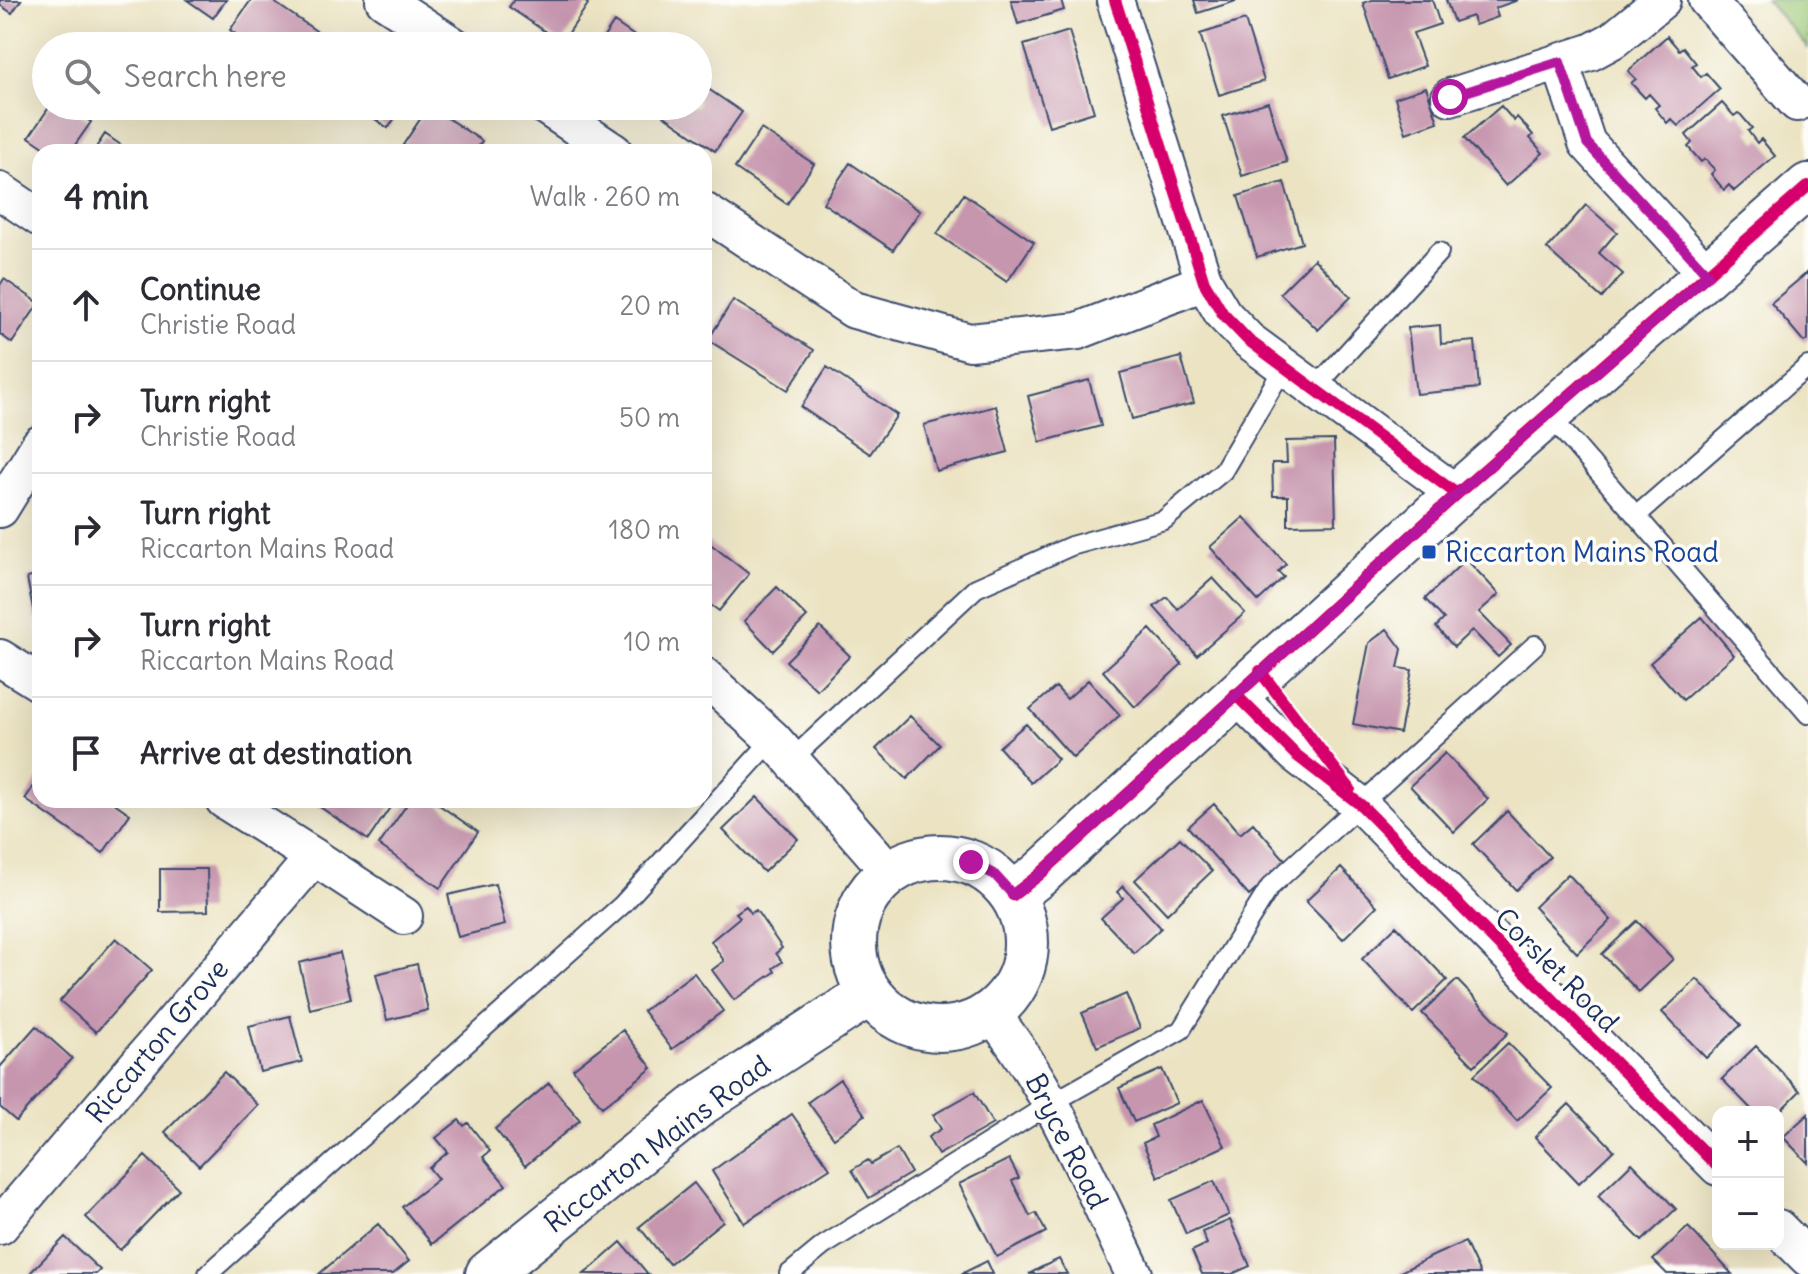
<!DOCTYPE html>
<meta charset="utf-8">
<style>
:root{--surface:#fff;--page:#f7f7f7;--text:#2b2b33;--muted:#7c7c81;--line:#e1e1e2}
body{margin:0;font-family:Delius,sans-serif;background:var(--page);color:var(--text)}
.controls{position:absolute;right:24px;bottom:24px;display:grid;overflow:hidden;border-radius:16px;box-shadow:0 8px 32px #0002}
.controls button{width:72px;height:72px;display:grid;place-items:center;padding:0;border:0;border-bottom:2px solid var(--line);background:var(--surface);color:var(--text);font:40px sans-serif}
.stop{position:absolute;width:24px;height:24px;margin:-18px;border:6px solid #b5179e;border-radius:50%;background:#fff}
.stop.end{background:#b5179e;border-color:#fff;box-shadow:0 2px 8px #0008}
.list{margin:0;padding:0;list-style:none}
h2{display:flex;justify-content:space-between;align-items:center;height:104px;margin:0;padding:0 32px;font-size:34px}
h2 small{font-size:26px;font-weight:400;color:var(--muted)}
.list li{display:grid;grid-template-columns:52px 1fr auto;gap:24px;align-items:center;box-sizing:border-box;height:112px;padding:0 32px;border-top:2px solid var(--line)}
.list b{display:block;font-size:30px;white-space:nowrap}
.list p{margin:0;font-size:26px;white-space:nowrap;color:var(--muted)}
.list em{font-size:26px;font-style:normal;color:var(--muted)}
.icon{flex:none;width:44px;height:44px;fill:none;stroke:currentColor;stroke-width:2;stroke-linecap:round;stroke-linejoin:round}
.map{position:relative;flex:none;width:1808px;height:1274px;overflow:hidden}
.search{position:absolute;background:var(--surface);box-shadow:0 8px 32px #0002;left:32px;top:32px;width:680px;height:88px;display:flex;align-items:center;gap:20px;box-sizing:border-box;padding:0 28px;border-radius:44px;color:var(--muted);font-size:30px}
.panel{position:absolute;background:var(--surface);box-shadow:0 8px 32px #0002;left:32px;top:144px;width:680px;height:664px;border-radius:24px}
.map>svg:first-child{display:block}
.green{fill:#9ac674;stroke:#5a7a69;stroke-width:2}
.building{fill:#c695ae}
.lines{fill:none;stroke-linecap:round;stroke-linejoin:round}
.lane-casing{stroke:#3a4a6d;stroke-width:22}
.street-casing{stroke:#3a4a6d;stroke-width:40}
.secondary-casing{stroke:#3a4a6d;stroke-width:48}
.lane{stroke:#fff;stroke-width:18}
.street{stroke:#fff;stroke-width:36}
.secondary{stroke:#fff;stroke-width:44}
.cycleway-casing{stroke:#fdfcf7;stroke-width:17}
.cycleway{stroke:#d6006c;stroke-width:12}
.route{stroke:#b5179e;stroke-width:10}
.transit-dot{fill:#1a4fb4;stroke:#fdfcf7;stroke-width:3}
.labels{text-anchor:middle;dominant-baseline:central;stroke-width:7;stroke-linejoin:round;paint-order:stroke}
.transit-label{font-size:28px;fill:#164399;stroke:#fdfcf7;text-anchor:start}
.street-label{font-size:28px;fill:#1b2f5e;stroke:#fdfcf7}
</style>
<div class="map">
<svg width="1808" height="1274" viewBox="0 0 1808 1274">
<rect width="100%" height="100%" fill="#fdfcf7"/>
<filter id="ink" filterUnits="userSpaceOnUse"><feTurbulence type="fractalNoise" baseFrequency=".0125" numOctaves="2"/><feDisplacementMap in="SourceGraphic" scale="16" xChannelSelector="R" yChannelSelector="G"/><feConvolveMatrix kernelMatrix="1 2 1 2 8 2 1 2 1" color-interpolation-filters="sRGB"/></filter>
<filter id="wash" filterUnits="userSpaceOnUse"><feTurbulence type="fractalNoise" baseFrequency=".006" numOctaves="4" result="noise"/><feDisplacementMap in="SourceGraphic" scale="32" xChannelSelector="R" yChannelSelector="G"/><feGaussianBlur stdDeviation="1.8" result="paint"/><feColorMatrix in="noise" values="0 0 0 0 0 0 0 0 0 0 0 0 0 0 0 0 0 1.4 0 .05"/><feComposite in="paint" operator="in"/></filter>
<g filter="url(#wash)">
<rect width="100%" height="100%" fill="#ebe3c2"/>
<path class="green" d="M1766,0H1808V48Z"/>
<g id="blocks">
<path class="building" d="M0,0H21L12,13L0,5Z
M187,0H226L213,18Z
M251,0H271L338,46H253L230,30Z
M514,0H583L588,4L562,43L509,7Z
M1011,0H1061L1064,10L1018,24Z
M1194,0H1236V1L1198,13Z
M1372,0H1432L1440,24L1413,33L1425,66L1388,79L1363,3Z
M1446,0H1518L1495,8L1498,17L1475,25L1472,16L1454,22Z
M1245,20L1264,81L1219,95L1200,34Z
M614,22L649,46H598Z
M1069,31L1094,112L1049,126L1024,45Z
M1667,36L1679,50L1683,47L1696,63L1692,66L1701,77L1706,73L1720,89L1678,126L1671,119L1667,123L1655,108L1659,105L1649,94L1645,98L1631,83L1636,79L1628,71Z
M698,82L742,112L715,151L663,115L669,106H698Z
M1426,87L1438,122L1406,133L1395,98Z
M1268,102L1287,162L1242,176L1223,116Z
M1722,103L1734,116L1738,113L1741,115L1752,128L1748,131L1757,143L1761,139L1775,156L1734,191L1729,185L1724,190L1711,174L1715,170L1705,159L1701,162L1688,147L1692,143L1686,135Z
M50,106H68L91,122L70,152H51L29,137Z
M356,106H403L388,128Z
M429,106L482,141L475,152H414L403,145Z
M1501,106L1514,121L1517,117L1528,129L1533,135L1530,138L1543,153L1506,186L1464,138Z
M761,129L814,164L787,204L735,168Z
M105,134L131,152H93Z
M850,163L920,211L893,250L823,203Z
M1284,182L1302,243L1257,257L1238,196Z
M964,194L1034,242L1007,282L937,234Z
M1586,205L1617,232L1599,253L1623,274L1602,298L1547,249Z
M1314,259L1351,297L1318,330L1280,293Z
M1808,272V339L1804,342L1771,303Z
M4,279L39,303L12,343L0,334V285Z
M733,300L814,350L788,390L708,340Z
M1440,325L1441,344L1475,341L1479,388L1416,394L1408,328Z
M1181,357L1194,403L1132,419L1120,373Z
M827,367L897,415L870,454L801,407Z
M1089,380L1101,426L1040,442L1028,396Z
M996,406L1008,452L936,471L924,425Z
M1334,440L1336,524L1288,525V496H1273L1272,463H1287L1286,441Z
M1244,517L1286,564L1278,572L1284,577L1258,601L1210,547Z
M704,539L749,574L719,611L704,600Z
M1466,559L1499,594L1479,612L1511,645L1498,657L1472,630L1454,647L1436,627L1444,619L1425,599Z
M40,575V618L35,619L27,578Z
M1213,578L1245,613L1197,655L1154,607L1167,597L1178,609Z
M777,587L807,617L773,651L744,621Z
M1702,617L1734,655L1683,700L1650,663Z
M820,627L850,656L817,690L786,661Z
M1150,629L1182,664L1135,707L1103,671Z
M1387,629L1402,649L1398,668L1412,670L1400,733L1353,724L1369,643Z
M1088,680L1120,715L1073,758L1030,709L1056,687L1067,699Z
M910,716L940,745L907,779L876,749Z
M1026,724L1058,759L1031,783L999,747Z
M1445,753L1488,799L1454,832L1410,786Z
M40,777V800H110L130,814L103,853L25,799Z
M757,797L798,839L764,872L723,830Z
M310,800H395L368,840Z
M410,800H432L478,832L440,888L379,845Z
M1214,804L1240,834L1253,823L1287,862L1249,896L1188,827Z
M1507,811L1550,857L1516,890L1473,844Z
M1180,838L1212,871L1167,914L1135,880Z
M1341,868L1377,906L1343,939L1306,901Z
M160,869H207L208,911L160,912Z
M1568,874L1611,920L1577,953L1534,907Z
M495,884L505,925L458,937L448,895Z
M1123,886L1161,928L1134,953L1101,918L1123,898L1117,892Z
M746,906L751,913L756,910L782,948L776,953L782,962L773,968L775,972L734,1000L712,970L724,961L711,941L740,917L736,913Z
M1637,921L1673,959L1639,992L1602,954Z
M1396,926L1447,980L1413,1013L1362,959Z
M116,938L152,970L96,1032L60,1001Z
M340,953L351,999L310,1009L299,963Z
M417,964L428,1010L387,1020L376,974Z
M694,973L723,1011L672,1049L643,1011Z
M1697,979L1741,1025L1706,1058L1662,1012Z
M1457,980L1508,1033L1474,1066L1422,1013Z
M1126,994L1140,1028L1097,1047L1082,1013Z
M290,1016L302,1062L260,1072L249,1026Z
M36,1026L72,1058L16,1121L0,1107V1067Z
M623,1030L652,1068L602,1107L573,1069Z
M1508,1043L1552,1088L1517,1121L1474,1075Z
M1756,1046L1800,1091L1779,1112H1754L1722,1079Z
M1162,1069L1177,1103L1134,1122L1119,1088Z
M224,1072L258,1105L199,1166L165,1132Z
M840,1079L865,1115L834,1138L808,1102Z
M549,1083L580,1120L525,1166L495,1129Z
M974,1092L993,1124L938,1155L928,1137L941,1129L933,1115Z
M1203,1100L1225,1146L1158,1177L1143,1143L1156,1137L1151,1125Z
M1569,1104L1614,1150L1579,1183L1535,1137Z
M792,1114L830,1168L744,1223L712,1171Z
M1808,1114V1163L1783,1137Z
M459,1120L464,1126L468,1123L490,1151L483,1157L506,1185L432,1244L402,1207L438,1179L429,1168L448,1152L436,1138Z
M897,1149L911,1173L869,1198L852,1170L868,1160L871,1164Z
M145,1156L179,1189L120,1250L86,1217Z
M1009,1159L1019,1178L1012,1181L1030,1216L1036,1213L1046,1232L997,1257L959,1184Z
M1632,1163L1676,1209L1642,1241L1598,1196Z
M1214,1181L1229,1215L1186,1234L1171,1200Z
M694,1183L723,1221L669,1264L639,1227Z
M1230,1220L1250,1266L1232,1274H1202L1192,1251L1207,1244L1202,1232Z
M378,1224L409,1261L393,1274H319Z
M1688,1227L1697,1236L1732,1274H1667L1653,1260Z
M65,1237L100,1270L96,1274H29Z
M621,1242L648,1274H584L594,1266Z
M1465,1242L1480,1274H1396L1437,1254Z
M1059,1259L1067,1274H1029L1040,1268Z
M987,1261L993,1274H961Z"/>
</g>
</g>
<g filter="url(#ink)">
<use href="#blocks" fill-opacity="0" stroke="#3a4a6d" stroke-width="2"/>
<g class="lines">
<defs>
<path id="lane" d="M1314,389L1439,252
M1549,415L1808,714
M1636,516L1808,366
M792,759L976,588L1071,546L1164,520L1223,471L1284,367
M208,1274L622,905L773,739
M789,1274L823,1246L1050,1104L1181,1030L1270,887L1535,645"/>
<path id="street" d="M384,0L454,46
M1115,0L1204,282L1223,314L1248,340L1457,494
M1707,0L1797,103
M1560,62L1587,143L1708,275
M1450,97L1591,52L1613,40L1662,0
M545,106L614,152
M0,191L40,218
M704,211L854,310L970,342L1078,331L1204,282
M0,509L40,444
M0,658L40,683
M704,676L773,739L888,870
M1235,694L1295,754L1362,806L1718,1167
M314,857L404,916
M991,1013C1053,1090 1091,1186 1134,1274
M0,1226L314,857L224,800
M1778,1228L1808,1258"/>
<path id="secondary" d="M854 943a86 86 0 1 1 172 0a86 86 0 1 1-172 0Z
M1013,895L1039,875L1457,494L1808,186
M488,1274L701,1103L870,993"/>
</defs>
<use href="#lane" class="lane-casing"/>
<use href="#street" class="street-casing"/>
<use href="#secondary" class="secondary-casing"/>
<use href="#lane" class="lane"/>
<use href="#street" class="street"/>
<use href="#secondary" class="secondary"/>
<defs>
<path id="cycleway" d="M1115,0L1204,282L1223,314L1248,340L1457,494
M1260,671L1350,789
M1235,694L1295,754L1362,806L1718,1167
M1013,895L1039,875L1457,494L1808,186"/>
</defs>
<use href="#cycleway" class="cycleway-casing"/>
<use href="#cycleway" class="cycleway"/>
</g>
</g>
<g class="lines" filter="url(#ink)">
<path class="route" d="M971,862L995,875L1013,895L1039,875L1457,494L1708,275L1587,143L1560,62L1450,97"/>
</g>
<rect class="transit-dot" x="1421" y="544" width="16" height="16" rx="4"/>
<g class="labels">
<g class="transit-label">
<text x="1445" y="552">Riccarton Mains Road</text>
</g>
<g class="street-label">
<text transform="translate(1557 970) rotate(45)">Corslet Road</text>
<text transform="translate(157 1041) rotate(-50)">Riccarton Grove</text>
<text transform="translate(1067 1141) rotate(63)">Bryce Road</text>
<text transform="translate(657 1144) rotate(-37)">Riccarton Mains Road</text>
</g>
</g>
</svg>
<div class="controls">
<button>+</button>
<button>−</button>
</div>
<div class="stop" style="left:1450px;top:97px"></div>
<div class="stop end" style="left:971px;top:862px"></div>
<div class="search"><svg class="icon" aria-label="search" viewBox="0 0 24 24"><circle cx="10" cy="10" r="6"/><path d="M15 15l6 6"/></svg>Search here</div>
<section class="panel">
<h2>4 min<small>Walk · 260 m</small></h2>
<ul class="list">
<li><svg class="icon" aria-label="ahead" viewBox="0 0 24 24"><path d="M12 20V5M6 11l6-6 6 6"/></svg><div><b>Continue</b><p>Christie Road</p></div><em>20 m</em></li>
<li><svg class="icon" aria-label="right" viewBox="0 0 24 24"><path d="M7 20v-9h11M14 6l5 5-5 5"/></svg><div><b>Turn right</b><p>Christie Road</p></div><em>50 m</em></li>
<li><svg class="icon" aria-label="right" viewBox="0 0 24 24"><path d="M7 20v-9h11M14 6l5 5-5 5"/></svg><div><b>Turn right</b><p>Riccarton Mains Road</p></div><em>180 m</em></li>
<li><svg class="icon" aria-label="right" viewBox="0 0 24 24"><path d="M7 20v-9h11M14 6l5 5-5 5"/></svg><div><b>Turn right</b><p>Riccarton Mains Road</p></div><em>10 m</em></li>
<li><svg class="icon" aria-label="arrive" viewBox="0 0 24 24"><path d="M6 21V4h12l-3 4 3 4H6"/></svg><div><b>Arrive at destination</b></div></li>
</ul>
</section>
</div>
